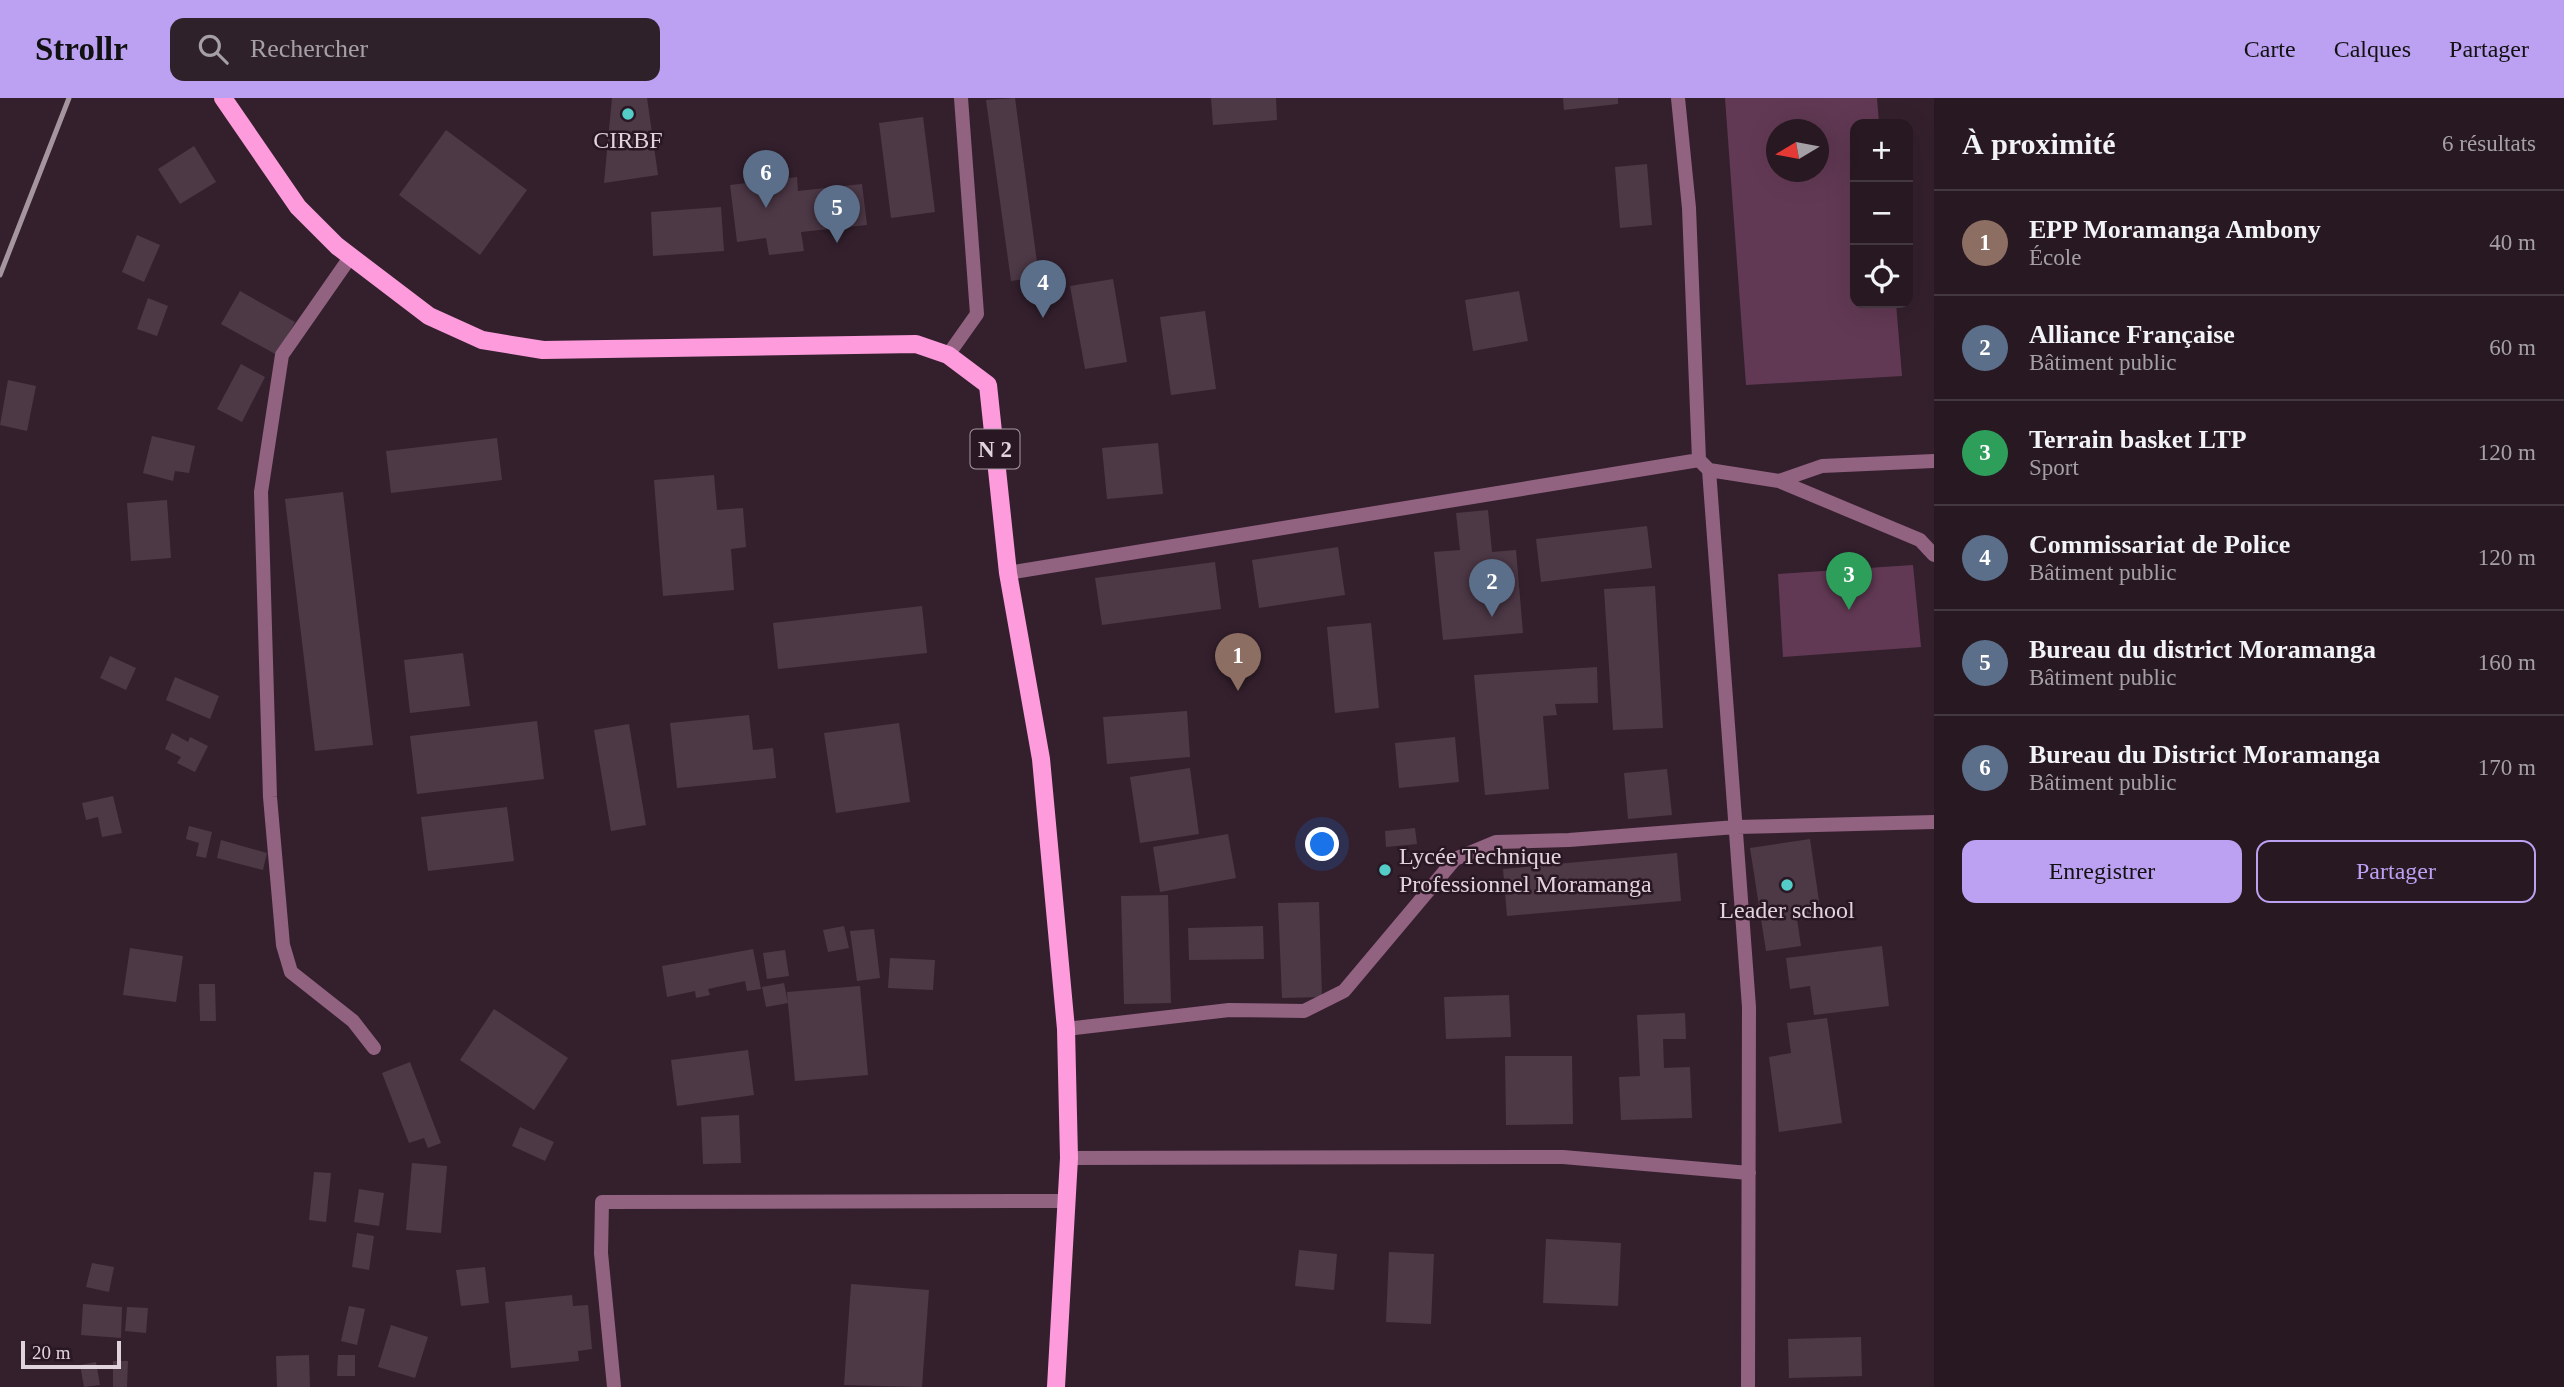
<!DOCTYPE html>
<html lang="fr">
<meta charset="utf-8">
<style>
:root{--surface:#271822;--page:#2f212a;--text:#f1f3f6;--muted:#a4a0a5;--line:#433740;--accent:#bca0f2}
body{margin:0;font-family:"Times New Roman",serif;background:var(--page);color:var(--text)}
.controls{position:absolute;right:21px;top:21px;display:grid;overflow:hidden;border-radius:14px;box-shadow:0 7px 28px #0002}
.controls button{width:63px;height:63px;display:grid;place-items:center;padding:0;border:0;border-bottom:2px solid var(--line);background:var(--surface);color:var(--text);font:35px sans-serif}
.compass{position:absolute;left:1766px;top:21px;width:63px;height:63px;border-radius:50%;background:var(--surface);box-shadow:0 7px 28px #0002;rotate:260deg}
.scale{position:absolute;left:21px;bottom:18px;width:100px;box-sizing:border-box;padding-left:7px;border:4px solid #e0d3db;border-top:0;font-size:19px;line-height:24px;white-space:nowrap;color:#e0d3db;-webkit-text-stroke:5px #291723;paint-order:stroke}
.you{position:absolute;left:1323px;top:747px;width:24px;height:24px;margin:-18px;border:5px solid #fff;border-radius:50%;background:#1a73e8;box-shadow:0 0 0 10px #1a73e833}
.badge{display:grid;place-items:center;width:46px;height:46px;border-radius:50%;background:var(--accent);color:#fff;font-size:23px;font-weight:700}
.pin{position:absolute;translate:-50% -58px;filter:drop-shadow(0 2px 4px #0008)}
.pin::after{content:'';position:absolute;top:37px;width:24px;height:21px;background:inherit;clip-path:polygon(0 0,100% 0,50% 100%)}
.list{margin:0;padding:0;list-style:none}
h2{display:flex;justify-content:space-between;align-items:center;height:91px;margin:0;padding:0 28px;font-size:30px}
h2 small{font-size:23px;font-weight:400;color:var(--muted)}
.list li{display:grid;grid-template-columns:46px 1fr auto;gap:21px;align-items:center;box-sizing:border-box;height:105px;padding:0 28px;border-top:2px solid var(--line)}
.list b{display:block;font-size:26px;white-space:nowrap}
.list p{margin:0;font-size:23px;white-space:nowrap;color:var(--muted)}
.list em{font-size:23px;font-style:normal;color:var(--muted)}
.actions{display:flex;gap:14px;padding:21px 28px}
.actions a{flex:1;padding:16px 0;border:2px solid var(--accent);border-radius:14px;text-align:center;font-size:24px;color:var(--accent)}
.actions .main{background:var(--accent);color:#111}
.icon{flex:none;width:38px;height:38px;fill:none;stroke:currentColor;stroke-width:2;stroke-linecap:round;stroke-linejoin:round}
.map{position:relative;flex:none;width:1934px;height:1289px;overflow:hidden}
header{display:flex;align-items:center;gap:42px;box-sizing:border-box;height:98px;padding:0 35px;background:var(--accent);color:#111}
header strong{font-size:33px}
nav{display:flex;gap:38px;margin-inline-start:auto;font-size:24px}
.search{width:490px;height:63px;background:var(--page);display:flex;align-items:center;gap:18px;box-sizing:border-box;padding:0 24px;border-radius:14px;color:var(--muted);font-size:26px}
main{display:flex}
aside{flex:1;background:var(--surface)}
.map>svg:first-child{display:block}
.green{fill:#623954;fill-rule:evenodd}
.building{fill:#4d3846}
.lines{fill:none;stroke-linecap:round;stroke-linejoin:round}
.street{stroke:#926281;stroke-width:14}
.primary{stroke:#fe9bdd;stroke-width:18}
.rail{stroke:#a4959f;stroke-width:5}
.poi-dot{fill:#54cdc8;stroke:#291723;stroke-width:2.5}
.labels{text-anchor:middle;dominant-baseline:central;stroke-width:5;stroke-linejoin:round;paint-order:stroke}
.shield{fill:#291723;stroke:#a99ba4;stroke-width:2}
.shield-label{font-size:23px;font-weight:bold;fill:#e0d3db}
.poi-label{font-size:24px;fill:#e0d3db;stroke:#291723}
</style>
<header>
<strong>Strollr</strong>
<div class="search"><svg class="icon" aria-label="search" viewBox="0 0 24 24"><circle cx="10" cy="10" r="6"/><path d="M15 15l6 6"/></svg>Rechercher</div>
<nav><a>Carte</a><a>Calques</a><a>Partager</a></nav>
</header>
<main>
<div class="map">
<svg width="1934" height="1289" viewBox="0 0 1934 1289">
<rect width="100%" height="100%" fill="#34202d"/>
<path class="green" d="M1725,0H1877L1879,26H1855V205H1896L1902,278L1746,287ZM1776,32H1818V74H1776Z
M1913,467L1921,549L1783,559L1778,476Z"/>
<path class="building" d="M612,0H647L658,77L604,85Z
M1015,0L1039,179L1011,183L986,2Z
M1211,0H1276L1277,22L1213,27Z
M1563,0H1618V6L1564,12Z
M923,19L935,114L891,120L879,25Z
M446,32L527,92L480,157L399,97Z
M194,48L216,84L180,106L158,71Z
M1647,66L1652,127L1620,130L1615,69Z
M797,79L798,93L862,86L867,127L801,134L804,153L769,157L766,140L737,144L730,87Z
M721,109L724,153L653,158L651,114Z
M137,137L160,147L144,184L122,174Z
M1113,181L1127,264L1085,271L1070,188Z
M240,193L295,224L277,257L221,226Z
M1519,193L1528,243L1473,253L1465,202Z
M148,200L168,208L157,238L137,231Z
M1205,213L1216,291L1171,297L1160,219Z
M241,266L265,279L242,324L217,311Z
M8,282L36,288L27,333L0,327Z
M152,338L195,348L189,375L175,373L173,383L143,375Z
M497,340L502,382L391,395L386,353Z
M1158,345L1163,396L1107,401L1102,350Z
M714,377L717,412L743,410L746,449L731,451L734,492L663,498L654,382Z
M343,394L373,647L315,653L285,401Z
M167,402L171,460L131,463L127,405Z
M1488,412L1492,454L1516,452L1523,535L1443,542L1434,454L1460,452L1456,415Z
M1647,428L1652,470L1541,484L1536,441Z
M1338,449L1345,497L1259,510L1252,462Z
M1215,464L1221,511L1102,527L1095,480Z
M1655,488L1663,630L1613,632L1604,491Z
M922,508L927,555L778,571L773,525Z
M1371,525L1379,610L1335,615L1327,529Z
M463,555L470,608L410,615L404,562Z
M110,558L136,570L126,592L100,580Z
M1597,569L1598,605L1555,606L1557,617L1543,618L1549,691L1485,697L1474,577Z
M175,579L219,598L210,621L166,602Z
M1187,613L1190,659L1107,666L1103,619Z
M749,617L753,652L773,650L776,680L677,690L670,625Z
M537,623L544,681L417,696L410,638Z
M899,625L910,704L836,715L824,635Z
M629,626L646,727L611,733L594,632Z
M172,635L188,644L190,639L208,648L195,674L177,665L181,659L165,651Z
M1455,639L1459,684L1399,690L1395,645Z
M1190,670L1199,736L1140,745L1130,679Z
M1667,671L1672,717L1628,721L1624,675Z
M113,698L122,735L102,739L98,719L86,722L82,705Z
M507,709L514,763L428,773L421,719Z
M189,728L212,734L206,760L196,758L199,745L186,741Z
M1415,730L1417,746L1386,749L1385,733Z
M1228,736L1236,780L1160,794L1153,749Z
M1810,741L1821,817L1797,821L1801,848L1766,853L1750,750Z
M221,742L267,755L263,772L217,760Z
M1677,755L1681,803L1507,818L1503,771Z
M1168,797L1171,905L1124,906L1121,798Z
M1319,804L1322,899L1282,900L1278,805Z
M844,828L849,850L828,854L823,832Z
M1263,828L1264,861L1189,862L1188,830Z
M874,831L880,880L857,883L850,833Z
M1882,848L1889,908L1814,917L1810,888L1790,891L1786,860Z
M130,850L183,858L176,904L123,897Z
M753,851L761,891L747,893L745,883L708,891L710,897L696,900L695,893L667,899L662,868Z
M785,852L789,878L767,881L763,855Z
M890,860L935,862L933,892L888,890Z
M784,885L788,905L766,909L762,889Z
M199,886H215L216,923H200Z
M860,888L868,977L795,983L787,894Z
M1509,897L1511,939L1446,941L1444,899Z
M494,911L568,960L534,1012L460,962Z
M1685,915L1686,941H1663L1664,970L1690,969L1692,1020L1621,1022L1619,979L1640,978L1637,917Z
M1827,920L1842,1025L1779,1034L1769,959L1791,955L1787,925Z
M748,952L754,997L677,1008L671,962Z
M1505,958H1572L1573,1026L1506,1027Z
M410,964L441,1045L428,1050L424,1040L409,1045L382,975Z
M739,1017L741,1065L703,1066L701,1019Z
M520,1029L554,1044L545,1063L512,1048Z
M412,1065L447,1068L441,1135L406,1132Z
M314,1074L331,1075L326,1124L309,1122Z
M359,1091L384,1095L379,1128L354,1124Z
M357,1135L374,1138L369,1172L352,1169Z
M1546,1141L1621,1145L1618,1208L1543,1205Z
M1299,1152L1337,1156L1334,1192L1295,1188Z
M1389,1154L1434,1156L1431,1226L1386,1224Z
M92,1165L114,1169L109,1194L86,1189Z
M485,1169L489,1205L461,1208L456,1172Z
M851,1186L929,1192L922,1289L844,1287Z
M572,1197L573,1208L588,1207L592,1251L578,1253L579,1263L511,1270L505,1204Z
M83,1206L122,1209L121,1240L81,1237Z
M349,1208L365,1211L357,1247L341,1243Z
M127,1209L148,1210L146,1235L125,1233Z
M391,1227L428,1239L415,1280L378,1269Z
M1861,1239L1862,1278L1789,1280L1788,1241Z
M309,1257L310,1289H277L276,1258Z
M338,1257H355V1278H337Z
M113,1263H128L127,1289H113Z
M96,1264L100,1287L84,1289L80,1267Z"/>
<g class="lines">
<path class="street" d="M1678,0L1689,110L1699,362L1709,372L1749,909L1748,1289
M351,158L282,257L261,394L270,699L283,847L291,874L353,923L374,950
M948,257L977,216L961,0
M1709,372L1779,383L1920,442L1934,457
M1779,383L1822,368L1934,363
M1008,475L1699,362
M1066,931L1229,912L1304,913L1344,893L1455,761L1496,744L1569,742L1736,729L1934,724
M1069,1060L1563,1059L1749,1075
M614,1289L601,1155L602,1104L1067,1103"/>
<path class="primary" d="M223,0L298,109L337,148L429,218L482,242L543,252L916,246L948,257L988,287L1008,475L1041,661L1066,931L1069,1060L1056,1289"/>
<path class="rail" d="M0,177L69,0"/>
</g>
<g class="poi-dot">
<circle cx="628" cy="16" r="7"/>
<circle cx="1385" cy="772" r="7"/>
<circle cx="1787" cy="787" r="7"/>
</g>
<g class="labels">
<rect class="shield" x="970.5" y="331.5" width="49" height="39" rx="5"/>
<g class="shield-label">
<text x="995" y="351">N 2</text>
</g>
<g class="poi-label">
<text x="628" y="42">CIRBF</text>
<text x="1399" y="758" text-anchor="start">Lycée Technique<tspan x="1399" dy="28">Professionnel Moramanga</tspan></text>
<text x="1787" y="812">Leader school</text>
</g>
</g>
</svg>
<div class="controls">
<button>+</button>
<button>−</button>
<button><svg class="icon" aria-label="locate" viewBox="0 0 24 24"><circle cx="12" cy="12" r="6"/><path d="M12 2v4M12 18v4M2 12h4M18 12h4"/></svg></button>
</div>
<svg class="compass" viewBox="-18 -18 36 36"><path d="M0-13l5 13h-10z" fill="#e53935"/><path d="M0 13l5-13h-10z" fill="#a4a0a5"/></svg>
<div class="scale">20 m</div>
<div class="you"></div>
<div class="pin badge" style="left:1238px;top:593px;background:#8d6e63">1</div>
<div class="pin badge" style="left:1492px;top:519px;background:#5c6f8a">2</div>
<div class="pin badge" style="left:1849px;top:512px;background:#2e9e5b">3</div>
<div class="pin badge" style="left:1043px;top:220px;background:#5c6f8a">4</div>
<div class="pin badge" style="left:837px;top:145px;background:#5c6f8a">5</div>
<div class="pin badge" style="left:766px;top:110px;background:#5c6f8a">6</div>
</div>
<aside>
<h2>À proximité<small>6 résultats</small></h2>
<ul class="list">
<li><span class="badge" style="background:#8d6e63">1</span><div><b>EPP Moramanga Ambony</b><p>École</p></div><em>40 m</em></li>
<li><span class="badge" style="background:#5c6f8a">2</span><div><b>Alliance Française</b><p>Bâtiment public</p></div><em>60 m</em></li>
<li><span class="badge" style="background:#2e9e5b">3</span><div><b>Terrain basket LTP</b><p>Sport</p></div><em>120 m</em></li>
<li><span class="badge" style="background:#5c6f8a">4</span><div><b>Commissariat de Police</b><p>Bâtiment public</p></div><em>120 m</em></li>
<li><span class="badge" style="background:#5c6f8a">5</span><div><b>Bureau du district Moramanga</b><p>Bâtiment public</p></div><em>160 m</em></li>
<li><span class="badge" style="background:#5c6f8a">6</span><div><b>Bureau du District Moramanga</b><p>Bâtiment public</p></div><em>170 m</em></li>
</ul>
<div class="actions"><a class="main">Enregistrer</a><a>Partager</a></div>
</aside>
</main>
